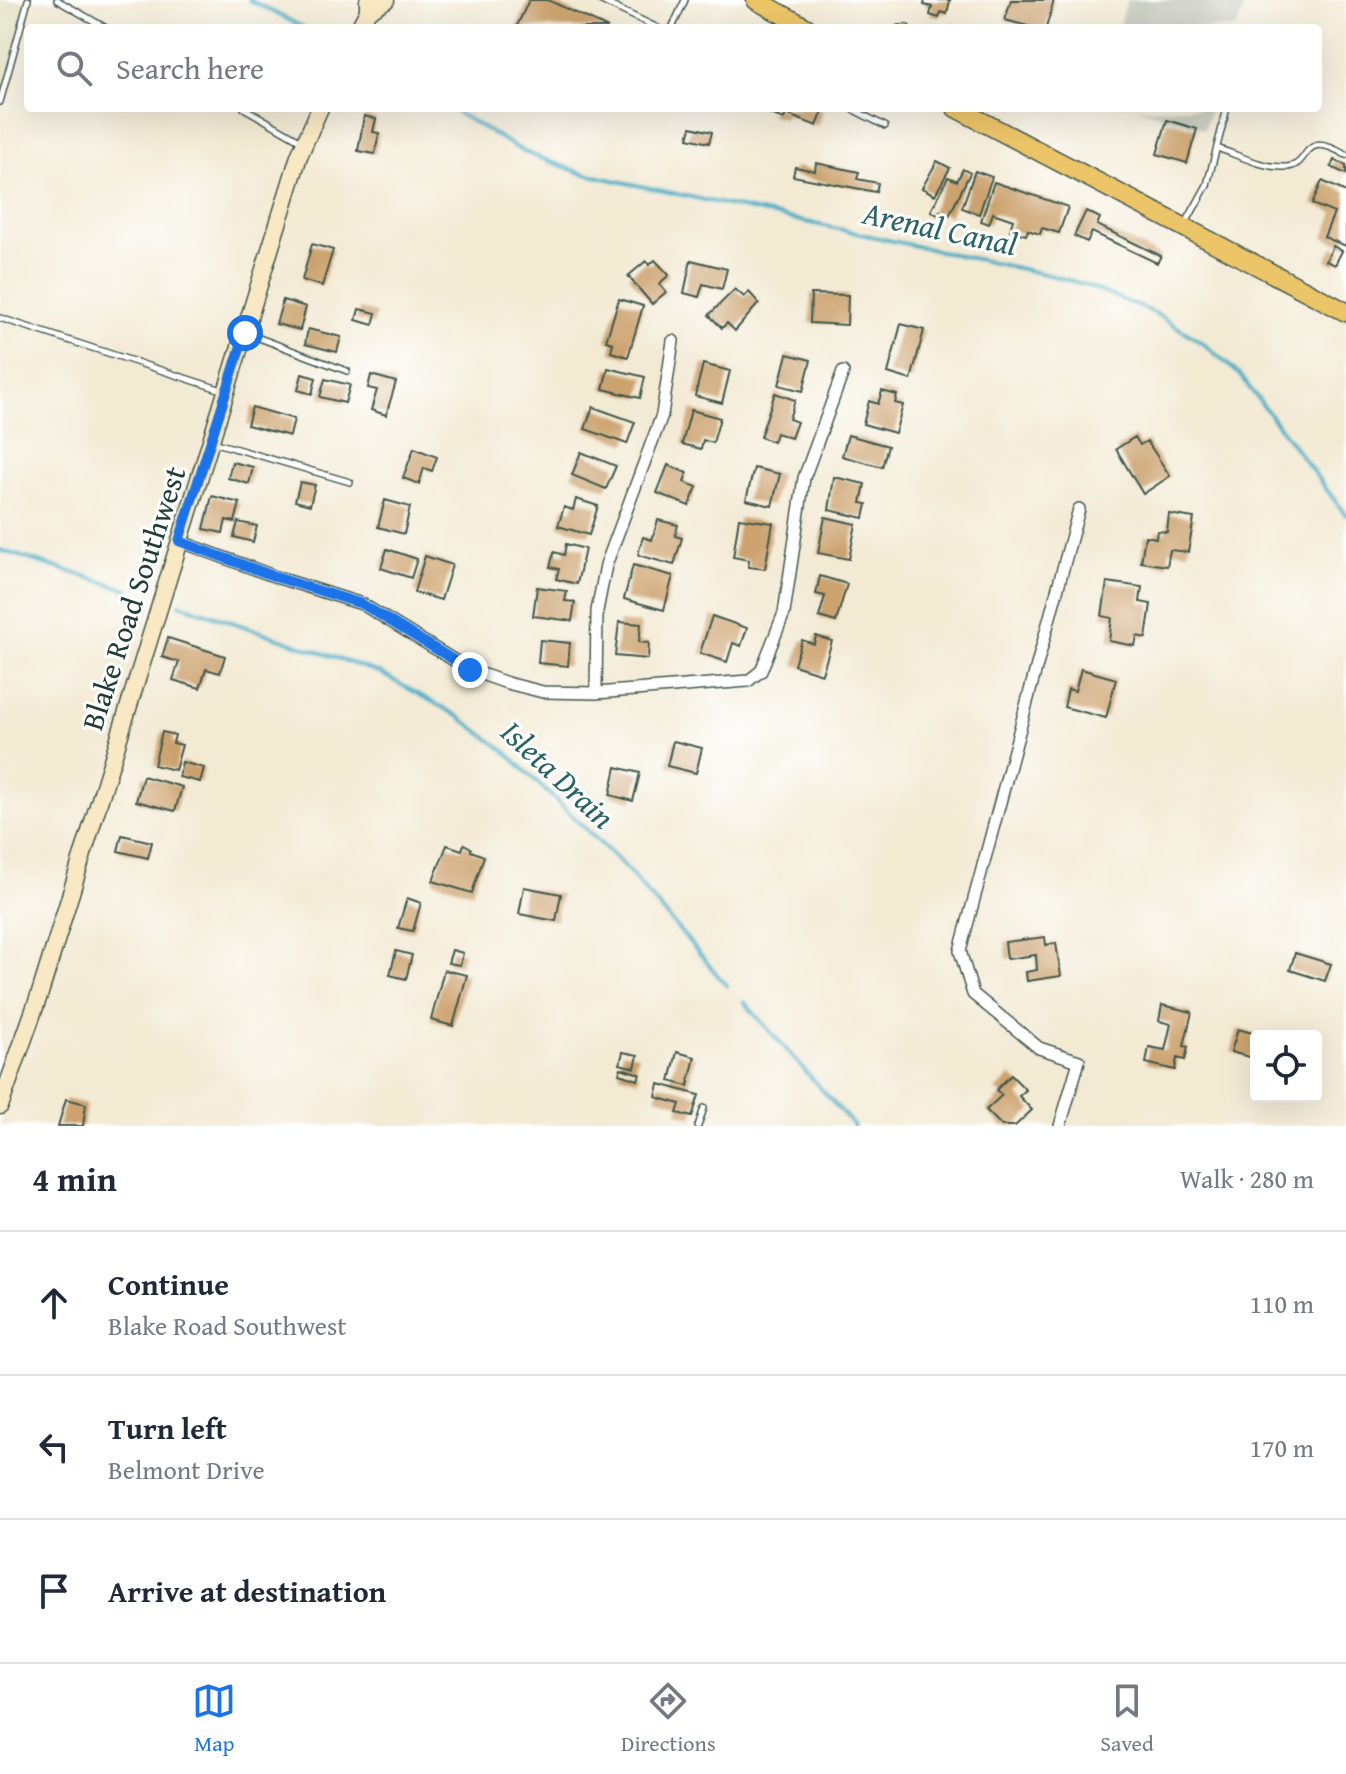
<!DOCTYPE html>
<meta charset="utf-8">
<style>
:root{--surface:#fff;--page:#f2f2f3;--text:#1f2937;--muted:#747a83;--line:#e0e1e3;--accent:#1a73e8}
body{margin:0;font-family:"Gentium Book Plus",serif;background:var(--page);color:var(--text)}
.controls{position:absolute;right:24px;bottom:24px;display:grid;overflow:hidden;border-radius:8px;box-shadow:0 8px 32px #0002}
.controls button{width:72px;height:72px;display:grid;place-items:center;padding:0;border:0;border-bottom:2px solid var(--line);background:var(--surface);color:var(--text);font:40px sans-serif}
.stop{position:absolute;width:24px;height:24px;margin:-18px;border:6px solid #1a73e8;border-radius:50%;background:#fff}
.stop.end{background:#1a73e8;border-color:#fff;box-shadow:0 2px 8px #0008}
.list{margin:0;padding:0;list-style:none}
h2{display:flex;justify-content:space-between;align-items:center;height:104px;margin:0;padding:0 32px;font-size:34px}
h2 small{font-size:26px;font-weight:400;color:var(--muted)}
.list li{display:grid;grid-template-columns:52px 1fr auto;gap:24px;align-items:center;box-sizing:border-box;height:144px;padding:0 32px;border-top:2px solid var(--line)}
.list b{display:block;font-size:30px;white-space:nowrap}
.list p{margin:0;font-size:26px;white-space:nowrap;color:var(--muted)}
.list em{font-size:26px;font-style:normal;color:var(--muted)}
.icon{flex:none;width:44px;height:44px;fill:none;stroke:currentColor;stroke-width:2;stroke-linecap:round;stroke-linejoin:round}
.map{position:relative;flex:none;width:1346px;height:1126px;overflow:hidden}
.search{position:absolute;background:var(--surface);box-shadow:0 8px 32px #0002;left:24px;right:24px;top:24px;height:88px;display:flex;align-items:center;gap:20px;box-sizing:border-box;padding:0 28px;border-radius:8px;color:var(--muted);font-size:30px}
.sheet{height:536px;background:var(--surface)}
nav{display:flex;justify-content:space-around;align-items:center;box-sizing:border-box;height:112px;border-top:2px solid var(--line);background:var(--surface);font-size:22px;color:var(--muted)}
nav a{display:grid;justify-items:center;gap:4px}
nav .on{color:var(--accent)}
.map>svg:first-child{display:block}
.built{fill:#dfddbb}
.industrial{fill:#c3c6b9}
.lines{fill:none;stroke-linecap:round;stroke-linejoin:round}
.stream{stroke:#44acc4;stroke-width:4}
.building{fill:#cca36e}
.lane-casing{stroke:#3f574c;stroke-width:8}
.street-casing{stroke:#3f574c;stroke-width:14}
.secondary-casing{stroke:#3f574c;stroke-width:19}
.primary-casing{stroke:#3f574c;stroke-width:21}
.lane{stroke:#fff;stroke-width:5}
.street{stroke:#fff;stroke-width:11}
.secondary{stroke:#f8e8c3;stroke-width:16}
.primary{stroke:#edc569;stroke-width:18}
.route{stroke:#1a73e8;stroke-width:10}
.labels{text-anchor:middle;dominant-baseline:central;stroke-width:6;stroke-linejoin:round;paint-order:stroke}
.street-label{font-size:30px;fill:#1f3d34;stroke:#fff}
.water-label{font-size:32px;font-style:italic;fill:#2c6466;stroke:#fff}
</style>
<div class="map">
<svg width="1346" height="1126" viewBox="0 0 1346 1126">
<rect width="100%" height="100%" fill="#fff"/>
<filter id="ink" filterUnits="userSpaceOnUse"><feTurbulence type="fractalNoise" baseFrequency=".0125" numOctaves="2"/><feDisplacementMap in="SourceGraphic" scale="16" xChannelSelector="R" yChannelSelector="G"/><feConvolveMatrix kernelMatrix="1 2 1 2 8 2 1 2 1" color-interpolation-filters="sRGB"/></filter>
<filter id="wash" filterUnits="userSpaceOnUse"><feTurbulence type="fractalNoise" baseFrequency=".006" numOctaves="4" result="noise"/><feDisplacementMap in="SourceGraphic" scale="32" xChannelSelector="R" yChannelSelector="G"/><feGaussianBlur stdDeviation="1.8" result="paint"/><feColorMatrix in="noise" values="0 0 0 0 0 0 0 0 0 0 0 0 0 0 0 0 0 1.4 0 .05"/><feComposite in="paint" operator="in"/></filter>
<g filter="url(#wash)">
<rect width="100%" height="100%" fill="#f3ead4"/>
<path class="built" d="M0,0H29L0,115Z"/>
<path class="industrial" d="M1127,0H1246L1237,28H1118Z
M1135,108H1211L1204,129Z"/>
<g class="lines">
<path class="stream" d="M249,0L305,28
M449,108L524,152L581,173L1049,275L1083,284L1155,313L1204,344L1239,374L1346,515
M0,550L129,590
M180,604L380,673L458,716L504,750L626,868L727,986
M744,1002L854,1126"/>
</g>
<g id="blocks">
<path class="building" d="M529,0H548L608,28H516Z
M925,0H950L947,14L941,12L939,18L930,15L932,7L924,5Z
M1011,0H1054L1046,28H1035L1005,20Z
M773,108H815L823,111L817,126L786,114L784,119L770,114Z
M364,116L376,119L373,132L379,133L375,154L358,151Z
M1167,120L1197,129L1187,163L1157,154Z
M691,127L712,132L709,143L688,138Z
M1334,160L1346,165V174L1331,167Z
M937,161L950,168L935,195L922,188Z
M816,163L859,172L857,179L878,183L876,192L793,176L795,167L815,171Z
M963,169L970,173L949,216L940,211L938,215L931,211L948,177L957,181Z
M975,171L992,177L979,214L962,208Z
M1322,181L1346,192V246L1324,237L1334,213L1312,204Z
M994,182L1068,207L1059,233L1042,228L1040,234L1028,230L1026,235L1010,230L1013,220L993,213L989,224L981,221Z
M1086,211L1100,218L1097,225L1161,256L1157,263L1092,232L1087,242L1074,236Z
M312,244L333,250L322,286L302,280Z
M1333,246L1342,251L1335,265L1326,261Z
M655,260L669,275L659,284L666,292L652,304L628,276L646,261L649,265Z
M691,260L727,269L722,289L703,284L699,297L684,293Z
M735,289L744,297L749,292L759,303L735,331L727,323L722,328L709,315Z
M811,294L848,295L847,325L810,323Z
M619,299L643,306L628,357L611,352L613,343L606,341Z
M283,300L306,307L300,330L276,324Z
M359,309L376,313L373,325L356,320Z
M901,324L924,330L911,380L888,373Z
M308,329L341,337L337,352L305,344Z
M787,354L811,360L803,391L779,385Z
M703,364L730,371L722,403L695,396Z
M608,368L645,377L640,398L603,389Z
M302,374L316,378L312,394L298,390Z
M371,375L396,382L386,415L371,410L377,390L368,388Z
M325,379L350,385L345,403L320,397Z
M882,391L897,395L895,403L903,405L895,433L863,424L869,401L878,404Z
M775,393L795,400L789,419L797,422L791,438L776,433L773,442L760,437Z
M252,407L294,419L290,436L247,425Z
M593,407L635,422L627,444L585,429Z
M691,410L720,418L713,443L703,440L701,449L682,444Z
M848,435L888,446L882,467L842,456Z
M1135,437L1140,445L1147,441L1170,476L1143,494L1116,449Z
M414,448L437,457L432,471L424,468L419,484L403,478Z
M581,452L616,466L606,489L572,475Z
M232,462L253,467L249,484L228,478Z
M668,465L687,473L684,482L697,487L689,506L657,493Z
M754,468L780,474L772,506L746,500Z
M834,477L865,484L861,503L867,504L864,518L829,510Z
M300,482L315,485L310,505L295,501Z
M212,496L240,503L235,522L226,520L223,533L204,529Z
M576,499L598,506L589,535L558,526L564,507L573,510Z
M385,500L410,507L404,534L378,527Z
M1169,514L1194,518L1188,552L1170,550L1167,566L1141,562L1145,536L1156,538L1157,531L1167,532Z
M825,517L856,524L849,559L818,553Z
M739,518L773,523L765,569L748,567L749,560L733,557Z
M658,520L678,525L675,536L682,538L674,565L638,555L643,537L652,540Z
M238,522L257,526L253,542L234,537Z
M566,544L585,549L577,584L556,579L559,569L550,567L554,552L564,555Z
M387,549L417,559L411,578L381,568Z
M425,556L452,565L441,600L414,592Z
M633,565L673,576L664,610L624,599Z
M820,576L847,584L836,622L819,617L825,596L816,594Z
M1107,582L1142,587L1140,602L1151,604L1146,638L1137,636L1135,646L1109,641L1112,618L1102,616Z
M537,587L567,591L565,601L575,602L572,621L533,616Z
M712,616L747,628L741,646L733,643L727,662L700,653Z
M619,622L641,624L639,642L649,643L648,659L615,656Z
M816,636L832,641L822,674L794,665L802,640L814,644Z
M168,638L225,656L220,673L206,669L200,688L173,680L179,662L162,657Z
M540,640L570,643L568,666L538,663Z
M1081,669L1116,679L1106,718L1064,707L1068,689L1075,691Z
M162,732L175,735L173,743L182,745L175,770L154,765Z
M673,741L702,748L696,773L667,766Z
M182,762L204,768L200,782L179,777Z
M616,767L640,773L633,801L610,795Z
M143,776L182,787L175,811L136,801Z
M122,835L152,842L148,858L118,851Z
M464,844L471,848V851L484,856L472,893L433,881L447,845L462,850Z
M524,887L561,894L556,921L519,914Z
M407,898L421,903L413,931L398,928Z
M1045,937L1046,945L1056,943L1061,976L1027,981L1026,972L1037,970L1036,955L1007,959L1005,942Z
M452,950L463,953L460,965L448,963Z
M396,951L412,955L406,979L390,975Z
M1295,953L1331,964L1325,981L1290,970Z
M444,970L467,975L453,1026L431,1020Z
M1162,1005L1192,1012L1184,1046L1188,1047L1185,1060L1177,1058L1175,1070L1146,1063L1149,1047L1165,1050L1171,1024L1159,1021Z
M1238,1029L1256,1034V1059L1231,1052Z
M623,1052L638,1055L635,1068L620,1064Z
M677,1052L695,1057L688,1086L670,1081Z
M621,1068L640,1074L638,1080L619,1074Z
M1011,1075L1026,1090L1019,1096L1032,1110L1015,1126H1002L986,1110L1002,1095L996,1090Z
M659,1084L699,1095L692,1117L677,1113L680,1104L656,1097Z
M66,1099L86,1104L83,1126H58Z"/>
</g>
</g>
<g filter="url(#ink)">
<use href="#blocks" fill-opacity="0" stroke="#3f574c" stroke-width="2"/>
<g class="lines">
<defs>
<path id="lane" d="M57,0L106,28
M599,0L658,28
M672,28L685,0
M899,28H907
M0,102L28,0
M244,108L303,142
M852,109L885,126
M1217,148C1238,155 1263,168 1286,167C1313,166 1298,128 1346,155
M1186,223L1207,185L1227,108
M0,318L222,390
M246,333L347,371
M213,442L350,482
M698,1126L704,1108"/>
<path id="street" d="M179,541L279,578L362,604L470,670L507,683L543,692L596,693L748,681L761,671L784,613L804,478L843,372
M596,693L597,611L606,565L662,415L673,341
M1060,1126L1079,1061L1039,1048L973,994L960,951L1079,509"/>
<path id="secondary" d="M368,11L386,0
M359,28L368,11V0
M0,1106L40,993L299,156L320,108"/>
<path id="primary" d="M756,0L807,28
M956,108L1346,312"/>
</defs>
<use href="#lane" class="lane-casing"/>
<use href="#street" class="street-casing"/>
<use href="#secondary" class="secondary-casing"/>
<use href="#primary" class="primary-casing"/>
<use href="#lane" class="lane"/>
<use href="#street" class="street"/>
<use href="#secondary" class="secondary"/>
<use href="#primary" class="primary"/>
</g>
</g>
<g class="lines" filter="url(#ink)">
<path class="route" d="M245,333L179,541L279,578L362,604L470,670"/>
</g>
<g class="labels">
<g class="street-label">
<text transform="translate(133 598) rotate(-72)">Blake Road Southwest</text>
</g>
<g class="water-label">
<text transform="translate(940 228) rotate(12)">Arenal Canal</text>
<text transform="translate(558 774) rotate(43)">Isleta Drain</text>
</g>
</g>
</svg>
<div class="controls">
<button><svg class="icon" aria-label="locate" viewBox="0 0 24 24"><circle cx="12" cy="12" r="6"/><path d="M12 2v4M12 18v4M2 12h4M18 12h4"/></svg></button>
</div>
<div class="stop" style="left:245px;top:333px"></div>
<div class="stop end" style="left:470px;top:670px"></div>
<div class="search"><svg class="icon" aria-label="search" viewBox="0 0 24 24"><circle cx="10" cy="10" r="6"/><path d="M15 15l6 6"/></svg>Search here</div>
</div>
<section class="sheet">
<h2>4 min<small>Walk · 280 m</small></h2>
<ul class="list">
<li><svg class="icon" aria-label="ahead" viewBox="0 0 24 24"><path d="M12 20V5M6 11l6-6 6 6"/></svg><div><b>Continue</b><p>Blake Road Southwest</p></div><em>110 m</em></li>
<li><svg class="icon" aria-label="left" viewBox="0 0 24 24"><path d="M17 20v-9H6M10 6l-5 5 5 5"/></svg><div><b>Turn left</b><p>Belmont Drive</p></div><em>170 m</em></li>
<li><svg class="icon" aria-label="arrive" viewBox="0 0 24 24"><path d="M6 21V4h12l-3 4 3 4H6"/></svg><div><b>Arrive at destination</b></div></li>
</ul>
</section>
<nav>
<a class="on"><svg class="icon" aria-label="map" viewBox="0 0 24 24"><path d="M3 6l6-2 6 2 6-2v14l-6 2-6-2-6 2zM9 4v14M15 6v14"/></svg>Map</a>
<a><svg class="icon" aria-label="directions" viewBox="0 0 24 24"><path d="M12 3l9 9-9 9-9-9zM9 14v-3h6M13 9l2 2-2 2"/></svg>Directions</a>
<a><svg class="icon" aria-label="saved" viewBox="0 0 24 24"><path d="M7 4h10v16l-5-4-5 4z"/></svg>Saved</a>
</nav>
